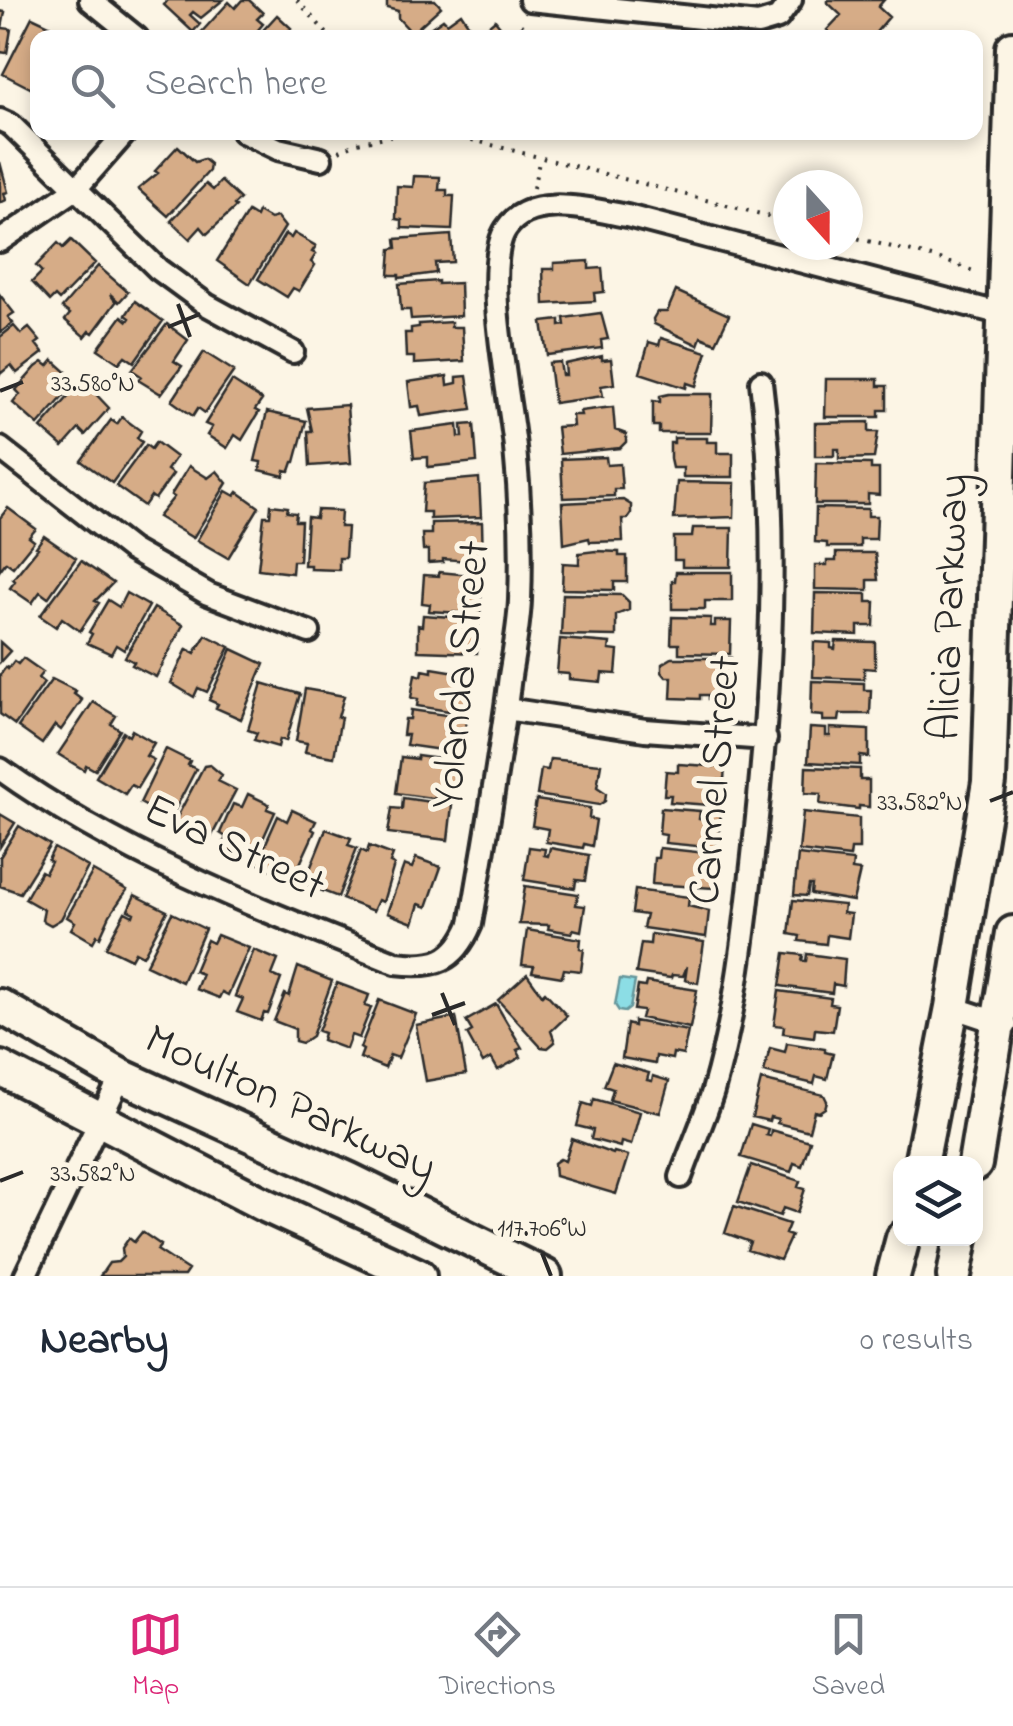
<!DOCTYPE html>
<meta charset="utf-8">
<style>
:root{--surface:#fff;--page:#f6f6f7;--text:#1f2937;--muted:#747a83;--line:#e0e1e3;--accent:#db2777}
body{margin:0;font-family:"Indie Flower",sans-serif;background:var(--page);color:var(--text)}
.controls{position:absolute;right:30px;bottom:30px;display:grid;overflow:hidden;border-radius:20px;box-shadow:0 5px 15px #0003}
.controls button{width:90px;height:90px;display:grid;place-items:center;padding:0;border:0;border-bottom:2px solid var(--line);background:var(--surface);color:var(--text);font:50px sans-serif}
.compass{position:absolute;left:773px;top:170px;width:90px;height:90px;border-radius:50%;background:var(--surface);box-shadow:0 5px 15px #0003;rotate:159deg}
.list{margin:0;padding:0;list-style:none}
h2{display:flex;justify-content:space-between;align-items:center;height:130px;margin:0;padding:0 40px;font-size:42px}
h2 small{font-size:32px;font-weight:400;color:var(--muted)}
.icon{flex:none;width:55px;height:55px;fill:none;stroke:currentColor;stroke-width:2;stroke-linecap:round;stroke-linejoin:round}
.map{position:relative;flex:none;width:1013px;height:1276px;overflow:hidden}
.search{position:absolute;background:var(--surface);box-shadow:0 5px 15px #0003;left:30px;right:30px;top:30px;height:110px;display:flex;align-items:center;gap:25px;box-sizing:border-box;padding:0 35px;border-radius:20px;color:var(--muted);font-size:38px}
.sheet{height:310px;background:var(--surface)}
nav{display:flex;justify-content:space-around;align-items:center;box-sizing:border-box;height:140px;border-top:2px solid var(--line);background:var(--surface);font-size:28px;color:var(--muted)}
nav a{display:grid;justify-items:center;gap:5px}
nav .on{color:var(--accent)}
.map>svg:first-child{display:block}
.water{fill:#8cdde5;stroke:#65969b;stroke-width:2.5}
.building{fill:#d6ac87;stroke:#2b2b2b;stroke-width:2.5}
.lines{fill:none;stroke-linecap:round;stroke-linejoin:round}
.street-casing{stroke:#2b2b2b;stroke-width:28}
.primary-casing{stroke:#2b2b2b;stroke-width:40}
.path{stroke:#2b2b2b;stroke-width:4;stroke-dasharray:2.5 8;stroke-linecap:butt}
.street{stroke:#fcf5e5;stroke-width:20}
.primary{stroke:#fcf5e5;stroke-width:32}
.ticks{fill:none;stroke:#2b2b2b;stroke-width:4}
.labels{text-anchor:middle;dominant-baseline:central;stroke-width:10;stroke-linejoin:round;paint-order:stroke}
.street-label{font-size:45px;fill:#2b2b2b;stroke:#fcf5e5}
.ticks-label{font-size:25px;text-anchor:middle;fill:#2b2b2b;stroke:#fcf5e5;stroke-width:10;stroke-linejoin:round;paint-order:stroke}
</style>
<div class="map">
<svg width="1013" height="1276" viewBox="0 0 1013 1276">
<rect width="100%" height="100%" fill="#fcf5e5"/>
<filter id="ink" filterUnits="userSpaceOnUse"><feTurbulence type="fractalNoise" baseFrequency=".01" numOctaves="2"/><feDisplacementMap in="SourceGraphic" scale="20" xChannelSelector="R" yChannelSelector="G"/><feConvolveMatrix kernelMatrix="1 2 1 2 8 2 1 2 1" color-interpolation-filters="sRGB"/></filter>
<g filter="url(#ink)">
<path class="water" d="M620,979L635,981L630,1008L625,1012L619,1011L615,1005Z"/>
<path class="building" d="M168,0H223L201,18L193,12L190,15L200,24L193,32L164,5Z
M242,0H249L263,13L257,19L263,24L251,38L198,36L229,2L235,8Z
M387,0H435L441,7L412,33L398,18V11L387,8Z
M829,0H884L878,7L889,17L871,38H835L827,30L841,15L827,2Z
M0,11L5,12L2,28L11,29L7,53L0,52V55Z
M461,13L476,36L495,20L508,36L522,25L532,38L419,36L443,19L447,23Z
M277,15L291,28L285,34L289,38H256Z
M32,17L60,30L56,38H38V92L3,74Z
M178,146L195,162L204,159L210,164L209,171L168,216L138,189L158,173L155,171Z
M0,162L8,192L4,193L6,200L0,203Z
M414,176L440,177L439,190H447V196H454L452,230L402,228V220L396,219L397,186L413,187Z
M221,181L240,199L234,205L236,207L207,234L201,227L190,239L171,221L206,184L213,190Z
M248,212L256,217L258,212L270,219L277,217L285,227L250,284L217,261Z
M294,233L316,246L312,252L316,254L311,262L315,265L299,291L293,288L287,297L258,279L285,234L291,238Z
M451,235L453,262L435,263L436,273L399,278V275H389L391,249L397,248L396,239Z
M71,240L95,263L59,300L55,296L50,301L32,282L42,272L36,266L58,243L63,248Z
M589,261V269L602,268L604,292L594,293L595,301L544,304L543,269H554V263Z
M98,266L128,292L119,302L110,294L116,302L93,333L90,331L85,337L65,320L70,314L62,308Z
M438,281V284L460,283L461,316L411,319L410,310H401L399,284Z
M676,291L729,315L716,343L701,337L698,345L654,324L653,319L657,312H667Z
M0,295L14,313L8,317L13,323L0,333Z
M135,301L163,321L134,362L125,356L119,363L98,349L122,316L128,321L130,318L126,315Z
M601,313L608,339L601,340L602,348L547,355L542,322L560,320V326L565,325L564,318Z
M451,322V327H462L464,361L414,364V357H406L405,333H411V328L419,327V324Z
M167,324L188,340L174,361L182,366L161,394L138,380L141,376L132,370Z
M14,326L21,334L29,328L40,341L36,344L43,353L17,373L11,365L0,374V337Z
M661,338L707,352L696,386L687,383L686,388L640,373L649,342L659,345Z
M204,352L234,371L205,413L198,408L193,416L172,401Z
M602,356V360L611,359L614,384L601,386L603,396L554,403L549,363L560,362L562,375H566L565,364Z
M53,360L71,376L65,383L71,388L38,425L13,403L20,394L16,390L36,367L43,362L48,366Z
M447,376L448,385L457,383V377L467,376L472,409L421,416L419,406L411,407L408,382Z
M826,379H878V386H887V410H879V417H825Z
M232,381L262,400L255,410L259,412L242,440L235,435L227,448L207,435L212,427L205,424Z
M78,386L85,392L89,387L109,408L85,435L79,429L63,447L41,428Z
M669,394H712L711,433H659V426H653V401L660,402V396Z
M347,405L351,463L310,466L308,431H312L307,408Z
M613,407L615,430L626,434V442L620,448L560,454L557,427L573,426L572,415H581L580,411Z
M267,412L306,421L295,462H293L290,471L285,470L284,476L260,470L261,462L255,461Z
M122,417L141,431L137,438L142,442L112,483L81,461L111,420L117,424Z
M869,422V432H878L874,458L839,459V449H834V456H815V423Z
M474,424L477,462L428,467V457L414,458L411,431L458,425L459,437H463L462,425Z
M674,438H707V442H717V453H733V477H683V468H672L670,459V443H674Z
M156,442L176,457L167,470L173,474L155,499L151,496L144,506L116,486L146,445L151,449Z
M606,457L607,465L620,464L622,489H614V496L563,498L561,459Z
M816,463L871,464V469H879V495L868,494V504H815Z
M189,466L208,478L217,471L227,483L193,538L158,517L174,497L171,495Z
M479,478L481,517L430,519V512H422L424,483Z
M677,482L735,483L734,517L674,519Z
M226,491L235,496L238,492L259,507L228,558L197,540Z
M623,500L631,505V513L627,519H622L623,541L590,542L589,538L564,544L562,503Z
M271,505L288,507L287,512L296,513L295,521H301L299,561H293L292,573L258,569L264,516H270Z
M8,508L36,529L29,537L34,541L13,567L6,562L0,570V518Z
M816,508L868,509V516H877L876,539H860V547H827V543L815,542Z
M317,510L341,511L340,527H347L345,558H339V570L310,569V565H304L307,517L316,518Z
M482,522L483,562L443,559V562L428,563V550H423L422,534H431V523Z
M693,528H732L731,567H682V560H674V537H692Z
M44,536L76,558L48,598L40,592L32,603L10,588L15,581L13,579L38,548L36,547Z
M596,551L619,552V556H627V582H614V590L562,589L563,563L579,564V553Z
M836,553H875L878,580H868V590L815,589V565H827V561H836Z
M81,561L113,583L95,601L99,603L80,631L62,618L56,627L40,616Z
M439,572L471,575L470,580L482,581L480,614L429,611L430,604L422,603L424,575L439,576Z
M676,572H732V601H705V609H672V581H675Z
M126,593L149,606L124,650L116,645L111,654L87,643L92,634L89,632L108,600L119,607Z
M815,593L867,594V602H875L874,626H858V635L814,633Z
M563,594L622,595L629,602V610L616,615V636L561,635Z
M154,608L183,625L156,677L132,665L134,662L125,657Z
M423,615L479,619L477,653L418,651V625L422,626Z
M672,617L711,618L710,626H715V621H731L730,654L679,653V644H671Z
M206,635L230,647L207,692L198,688L194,697L171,683L187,649L195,653Z
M560,639L610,643L609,650L618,651L616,674L602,673L601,682L569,679V674L557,673Z
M836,641L875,642V669L864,668V679L813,677L814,642L831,643V648L835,649Z
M0,642L10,651L0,662Z
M232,649L264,664L241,719L216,708L218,704L209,700Z
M23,658L43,672L38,678L44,683L15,725L0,714V675L6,667L8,669L14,661L18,664Z
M672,658H731L730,699H708V695H700V699L671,698L672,677H666L662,672V664Z
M432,668L474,675L468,714L417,706L418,699L411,698L415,674L422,676L423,670L432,672Z
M52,679L76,691L74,694L82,700L61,730L55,725L42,744L18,727Z
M812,681L864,683V690H871L870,714H840L839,721H823V716L811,715Z
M262,683L300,694L286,741L280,739L278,747L254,740L257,733L248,730Z
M305,689L344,696L338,717H341L334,757L305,752L307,743L296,741Z
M93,702L116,716L111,724L120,730L95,770L86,765L84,770L58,754Z
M411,710L467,718L462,753L406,745L408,735H403L405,719H410Z
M810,728L826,729V736H830V728L869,730V757L860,756V765L808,762Z
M132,730L154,743L146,756L154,760L137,788L131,785L125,794L96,777L123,732L129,736Z
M166,749L190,761L188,765L196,769L170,819L140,803Z
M417,756L448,760L447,766L457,767L453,801L396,793L401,757L417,759Z
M550,759L601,764L597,787L606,793L605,801L599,805L537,795L541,769L548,770Z
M678,764L725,767L722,806L670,802L671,795H664L666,771L678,772Z
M210,765L222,775L218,781L236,790L209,841L174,823L204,766Z
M806,767L860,769V780H869V807L859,806V809L820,804L821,794L805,793Z
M248,794L269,804L267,809L275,812L253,861L222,847L226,837L220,833L233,804L242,807Z
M403,798L452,805L448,840L388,833L392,808L402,809Z
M536,800L590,808L589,818L596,820L592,846L584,844L583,848L546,842L548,829L532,826Z
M661,808L700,811L699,819L704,820L705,812L721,813L717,848L665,843L666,835L659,834Z
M292,810L316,821L312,829L315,831L293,879L257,863L278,816L287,821Z
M803,812L859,818V849H851L850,857L799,851Z
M0,814L15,823L0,847Z
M19,826L50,845L20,893L0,886V857Z
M326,829L351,838L348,845L357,848L338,897L304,884Z
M369,846L393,855L390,863L394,865L383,902L378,900L373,911L342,899L361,850L367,853Z
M529,847L545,849L544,855L548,856L550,848L589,855L585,881L576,880L575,888L524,880Z
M54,848L88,867L61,919L51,925L42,920L44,910L25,899L41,871L45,873L51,862L48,860Z
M659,848L716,854L713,888L652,884L654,858H658Z
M798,855L853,861L852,870L860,871L853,901L811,894L812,885H809L807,896L794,895Z
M416,858L441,867L427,907L419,904L413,923L387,913L404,865L412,868Z
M93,871L127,890L110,915L100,937L97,935L93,942L71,929L75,922L67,917Z
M525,886L578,894L576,905L585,906L581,931L573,929L572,933L548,929L549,925L519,924Z
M635,890L689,897L688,906L709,911L706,937L643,928L646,915L632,913Z
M135,895L167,911L143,956L135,952L131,959L106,947L125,912L133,916L134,913L128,910Z
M793,900L844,905L843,913L851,914L848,938L827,935L826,944L799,941L800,936L789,934Z
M172,913L205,929L182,982L146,965Z
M527,930L581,939L580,948L584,949L581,971L564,969L562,977L532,972L534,966L522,965Z
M651,934L704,942L698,983L685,980L687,966L683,976L672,975L671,978L636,973L641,943L650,944Z
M217,935L249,948L228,995L222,992L219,998L196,989L202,974L194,971L207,940L213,943Z
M254,950L278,960L272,975L281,979L268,1014L264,1013L261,1021L237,1012L243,999L235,996Z
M785,953L803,955L802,961H806L807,954L845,959L843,986L833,984L832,993L780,986Z
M298,967L332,981L312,1036L302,1043L295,1041V1029L274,1021L285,994L289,996Z
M527,974L542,995L545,992L567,1016L551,1031L555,1042L548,1048L541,1047L498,1000Z
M646,982L697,990L690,1028L641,1018L643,1011L634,1010L638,986L645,987Z
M337,983L369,995L365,1006L371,1008L359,1038L351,1035L346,1049L322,1040L324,1033L318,1031Z
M779,991L831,998L830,1004L837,1005L833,1031L815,1029L814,1037L783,1033L784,1026L774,1025Z
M379,1000L416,1014L398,1058L390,1055L385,1068L360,1058L363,1050L360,1048Z
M496,1004L522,1048L517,1050L521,1057L498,1070L491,1058L483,1063L467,1034L472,1031L466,1021Z
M456,1017L466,1074L426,1081L416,1025Z
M634,1021L688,1031L683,1055L673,1053L672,1059L656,1056L655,1064L622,1058L627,1024L634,1026Z
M787,1043L825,1049V1052L833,1054L827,1079L816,1076L814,1084L764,1072L770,1048L785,1052Z
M613,1063L649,1073L647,1080L652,1081L653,1076L669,1081L660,1113L610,1100L613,1089L604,1086Z
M761,1080L824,1095L827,1101L825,1108L819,1112L814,1111L809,1131L777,1123L778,1119L770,1117L769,1121L752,1117Z
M594,1099L640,1112L631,1145L621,1142L620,1147L591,1139L593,1130L577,1126L583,1103L592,1106Z
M751,1124L768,1129L766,1135L770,1136L771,1130L810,1141L802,1166L794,1163L791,1172L741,1157Z
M572,1139L613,1154L614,1152L628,1156L616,1194L555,1176L554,1163L560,1159L565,1161Z
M751,1165L800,1181L798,1187L805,1189L797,1213L783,1208L780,1216L738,1202Z
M734,1206L789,1224L785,1234L791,1236L780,1260L747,1250L750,1242L725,1233Z
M142,1232L161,1245L157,1250L188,1270L184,1276H100L109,1263L118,1262L123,1257L122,1248L129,1238L134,1242Z"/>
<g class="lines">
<defs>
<path id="street" d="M90,0L137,38
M530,0L758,24L778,18L791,0
M0,120L11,125L158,269L207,305L293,352
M243,132L278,149L321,159
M0,241L76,189L126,132
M0,448L131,550L208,594L309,632
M506,709L645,730L766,739
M0,769C120,855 259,909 396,963C435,968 455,962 471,924C485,842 500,759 510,676C514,651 519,625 520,600C522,549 520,498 515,448C511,401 481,266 506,229C530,192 592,210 627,216L1006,315
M952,1007L1006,1025
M681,1177C691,1148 704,1120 713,1091C737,1009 746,921 755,837C771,686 780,532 761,382
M25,1276L121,1076"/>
<path id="primary" d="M0,1006L121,1076L350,1180L545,1276
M0,1068L263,1204L419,1276
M921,1164L952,1007L989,782L1013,48
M975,1164L1013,933
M893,1276L903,1238
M954,1276L961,1238"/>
</defs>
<use href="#street" class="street-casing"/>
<use href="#primary" class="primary-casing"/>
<path class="path" d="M297,0L331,38
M441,132L788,221
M339,151L357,143L408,132
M533,188L540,158
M848,236L940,259L976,272"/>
<use href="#street" class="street"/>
<use href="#primary" class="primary"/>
</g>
</g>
<path class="ticks" d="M178,304L190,337M168,327L200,314M0,391L23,382M990,801L1013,792M442,993L455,1025M432,1015L465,1003M0,1181L23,1172M542,1253L551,1276"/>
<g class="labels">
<g class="street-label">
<text transform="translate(951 607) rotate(-88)">Alicia Parkway</text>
<text transform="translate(463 675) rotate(-84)">Yolanda Street</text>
<text transform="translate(717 780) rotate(-85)">Carmel Street</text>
<text transform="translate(234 849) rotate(25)">Eva Street</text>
<text transform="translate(290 1105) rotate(25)">Moulton Parkway</text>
</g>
</g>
<g class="ticks-label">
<text x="93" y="391">33.580°N</text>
<text x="920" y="810">33.582°N</text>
<text x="93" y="1181">33.582°N</text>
<text x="542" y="1236">117.706°W</text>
</g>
</svg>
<div class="controls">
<button><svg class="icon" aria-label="layers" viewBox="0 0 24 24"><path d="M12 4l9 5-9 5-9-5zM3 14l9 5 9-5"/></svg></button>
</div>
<svg class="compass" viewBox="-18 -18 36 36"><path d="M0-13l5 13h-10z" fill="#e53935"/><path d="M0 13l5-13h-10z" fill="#747a83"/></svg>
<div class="search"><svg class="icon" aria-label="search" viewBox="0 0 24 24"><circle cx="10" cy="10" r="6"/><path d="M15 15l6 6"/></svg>Search here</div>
</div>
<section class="sheet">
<h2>Nearby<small>0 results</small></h2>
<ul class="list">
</ul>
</section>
<nav>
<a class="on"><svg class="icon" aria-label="map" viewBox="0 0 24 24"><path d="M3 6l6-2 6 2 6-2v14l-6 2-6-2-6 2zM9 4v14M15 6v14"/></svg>Map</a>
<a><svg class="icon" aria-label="directions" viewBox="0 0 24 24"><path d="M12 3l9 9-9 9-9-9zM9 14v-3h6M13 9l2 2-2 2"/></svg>Directions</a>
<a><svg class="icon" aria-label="saved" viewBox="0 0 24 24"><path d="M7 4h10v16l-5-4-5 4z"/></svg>Saved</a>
</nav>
